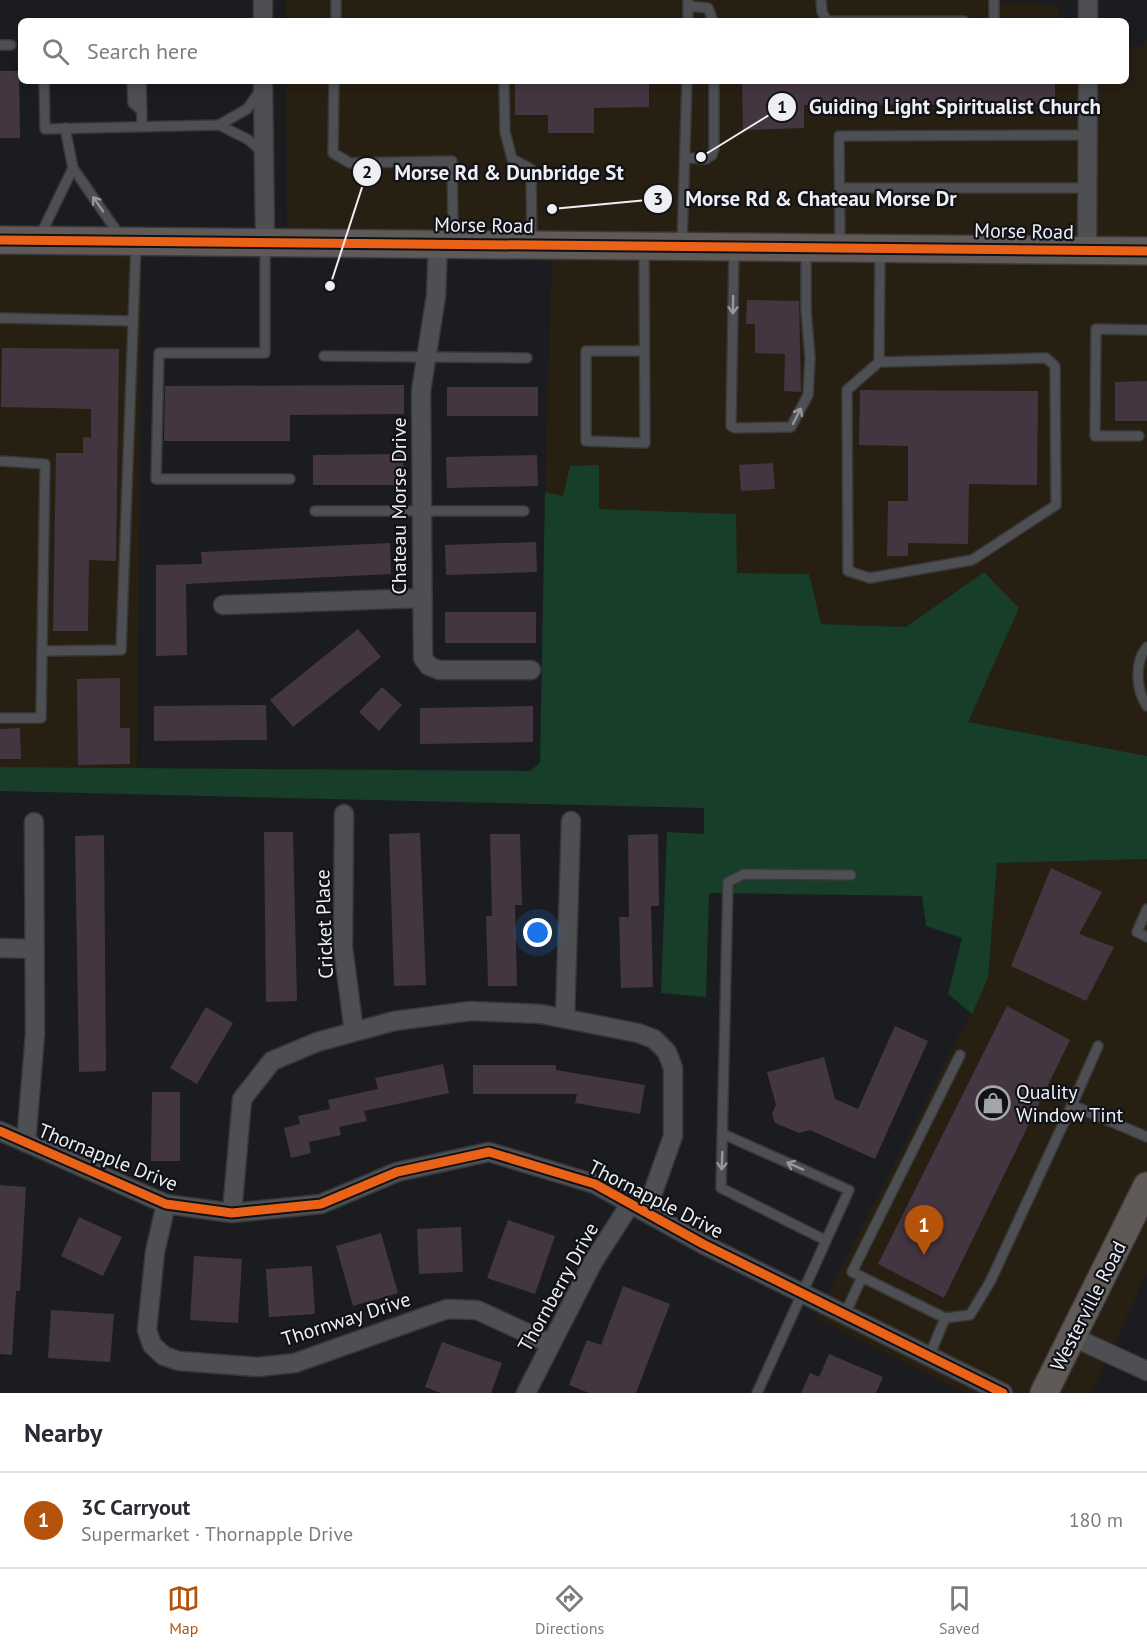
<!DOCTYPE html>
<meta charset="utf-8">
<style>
:root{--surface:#fff;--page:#f7f7f7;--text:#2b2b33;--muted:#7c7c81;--line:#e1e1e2;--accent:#b45309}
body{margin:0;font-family:"PT Sans",sans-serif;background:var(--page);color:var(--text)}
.you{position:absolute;left:538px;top:933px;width:21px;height:21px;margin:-15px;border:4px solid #fff;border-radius:50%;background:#1a73e8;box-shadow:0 0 0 9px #1a73e833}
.badge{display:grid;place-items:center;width:39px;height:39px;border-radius:50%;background:var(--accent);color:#fff;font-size:20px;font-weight:700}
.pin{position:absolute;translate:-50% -50px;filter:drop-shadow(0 2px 3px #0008)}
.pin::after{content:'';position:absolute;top:32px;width:21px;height:18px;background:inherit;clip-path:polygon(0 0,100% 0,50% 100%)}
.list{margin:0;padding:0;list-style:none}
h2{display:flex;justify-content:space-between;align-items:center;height:78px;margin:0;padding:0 24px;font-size:26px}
h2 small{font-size:20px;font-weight:400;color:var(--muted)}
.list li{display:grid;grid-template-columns:39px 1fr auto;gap:18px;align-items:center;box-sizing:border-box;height:96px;padding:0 24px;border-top:2px solid var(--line)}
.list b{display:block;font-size:22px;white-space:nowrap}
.list p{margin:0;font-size:20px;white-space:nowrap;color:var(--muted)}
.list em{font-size:20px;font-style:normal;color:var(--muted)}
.icon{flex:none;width:33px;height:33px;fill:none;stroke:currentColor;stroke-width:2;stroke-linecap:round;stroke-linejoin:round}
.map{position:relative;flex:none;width:1147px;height:1393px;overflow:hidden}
.search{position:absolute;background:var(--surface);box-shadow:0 3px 9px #0003;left:18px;right:18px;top:18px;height:66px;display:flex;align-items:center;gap:15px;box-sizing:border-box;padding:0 21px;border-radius:9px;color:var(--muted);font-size:22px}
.sheet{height:174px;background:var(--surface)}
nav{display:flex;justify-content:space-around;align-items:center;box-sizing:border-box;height:84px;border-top:2px solid var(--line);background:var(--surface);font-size:16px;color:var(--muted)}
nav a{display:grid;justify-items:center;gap:3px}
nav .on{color:var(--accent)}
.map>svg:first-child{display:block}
.commercial{fill:#281f13}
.green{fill:#163e28}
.building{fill:#443641}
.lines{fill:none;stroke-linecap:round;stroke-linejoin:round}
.service-casing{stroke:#38383a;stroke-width:12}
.minor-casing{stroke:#38383a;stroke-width:21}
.primary-casing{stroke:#38383a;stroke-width:30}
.service{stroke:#4e4f52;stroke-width:9}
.minor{stroke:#4e4f52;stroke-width:18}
.primary{stroke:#5f5a57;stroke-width:27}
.cycleway-casing{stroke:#101217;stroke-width:13}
.cycleway{stroke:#ea6118;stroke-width:9}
.oneway{stroke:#96979a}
.labels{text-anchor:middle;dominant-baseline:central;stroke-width:4.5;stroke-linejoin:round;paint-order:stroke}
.street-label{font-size:20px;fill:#edeff3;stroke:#101217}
.poi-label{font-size:20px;fill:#edeff3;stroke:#101217;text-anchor:start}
.leader{fill:none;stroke:#edeff3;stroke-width:2}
.callout-dot{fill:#edeff3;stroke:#101217;stroke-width:2}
.mark-label{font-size:18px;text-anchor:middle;font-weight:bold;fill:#111}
.callout-label{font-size:21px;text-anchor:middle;font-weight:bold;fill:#edeff3;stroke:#101217;stroke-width:4.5;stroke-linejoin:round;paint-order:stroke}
</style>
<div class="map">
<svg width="1147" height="1393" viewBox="0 0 1147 1393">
<rect width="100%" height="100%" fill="#1b1c1f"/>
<path class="commercial" d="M286,0H1000V3L1059,5V21H286Z
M1147,39V756L968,722L1018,608L984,572L906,627L820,624L809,574L737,573L735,514L599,509L598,465L563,496L545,492L552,249L287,247L286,81H1126V47L1143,46Z
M0,241L142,244L137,768L0,767Z
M1147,859V1273L1092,1393H964L816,1318L988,978L997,863Z"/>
<path class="green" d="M599,465V509L736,514L737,573L809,574L821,624L906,627L984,572L1019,608L968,722L1147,756V859L997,863L988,978L972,1014L948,994L962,938L926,926L922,896L709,893L706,997L661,993L667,832L704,834V808L0,791V767L530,771L540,763L545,492L563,496L570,466Z"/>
<path class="building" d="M0,71H19L20,138H0Z
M515,81H649V107L594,108V133H548V115H515Z
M742,81H1055V104L804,105V128L743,130Z
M747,300L799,301L801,392L784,391L785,354L755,353V324H746Z
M2,348L119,349L116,561L89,560L88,631H53L56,453H83V437L91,438V409L1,407Z
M1147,381V421H1115V382Z
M404,385V414L290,415V441H164L165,386Z
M447,387H538V416H447Z
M860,390L1038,391L1037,485L969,484L968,544L908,543V556H887L888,501H908V446L859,445Z
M403,454L404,485H313V455Z
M537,455L538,486L447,488L446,457Z
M773,463L775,489L741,491L739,465Z
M536,542L537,572L446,575L445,545Z
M390,543L391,574L186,584L187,655L156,656V565L202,564L201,552Z
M445,612H536V643H445Z
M358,629L381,657L293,727L270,700Z
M120,678V728H130V764L78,765L77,679Z
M382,687L402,705L379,731L359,712Z
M266,705L267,740L154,741V706Z
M533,706V742L420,744V708Z
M20,728L21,759H0V729Z
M264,832H293L297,1001L266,1002Z
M420,833L426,985L394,986L389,834Z
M490,834H520L522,905H515L517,986H488L486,916H492Z
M658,834L659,906H651L653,987L621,988L619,917H629L628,835Z
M104,835L106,1071L79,1072L75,836Z
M1051,868L1102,892L1079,934L1114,947L1086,1001L1011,966Z
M1007,1006L1070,1040L944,1298L878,1264Z
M206,1007L233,1023L197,1084L170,1068Z
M895,1026L928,1041L875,1159L810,1130L799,1133L775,1123L772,1114L776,1105L767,1072L824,1057L835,1099L858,1109Z
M443,1064L449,1093L364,1111L367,1121L339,1127L341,1135L309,1142L311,1153L291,1158L284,1128L300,1124L298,1116L330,1109L328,1100L378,1089L375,1078Z
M473,1065H556V1070L645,1085L640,1114L575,1103L577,1094H473Z
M152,1092H180V1161H151Z
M0,1185L26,1187L20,1291H16L12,1355L0,1354Z
M79,1217L122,1237L103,1276L61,1256Z
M508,1220L555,1236L535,1294L487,1278Z
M461,1227L463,1272L419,1274L417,1229Z
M381,1233L398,1293L353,1306L336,1246Z
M194,1256L242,1259L238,1323L190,1320Z
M312,1266L315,1314L269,1317L266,1269Z
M623,1286L670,1304L636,1393H589L569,1385L587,1340L601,1345Z
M51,1310L114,1314L110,1362L48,1358Z
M442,1342L502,1363L491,1393H441L425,1387Z
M829,1354L883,1377L876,1393H801L810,1373L819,1377Z"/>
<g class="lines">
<defs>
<path id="service" d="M821,0L822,12L827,21H964
M994,0V21
M688,2V21
M689,6L708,8L713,21
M336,21V0
M0,45H11
M44,81L45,129L219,125
M132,81L133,103L142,111
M141,81L142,125
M334,81L333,153L350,163L452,161L453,228L442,239
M504,81L505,132L512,159L531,169L532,244
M260,91L247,109L219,125L249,140L263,153
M65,128L73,168L120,236
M686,158L706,159L712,155L714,149V81
M840,188H1088
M40,236L73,168
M682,243L687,81
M840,245L839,136L1088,135
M265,246V353H159L156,479H290
M644,248L645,443L586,441V351H644
M734,249L731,426L735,428L791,427L808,395L810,358L806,309V249
M0,318L133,321
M324,356L527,358
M879,362L1046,358L1055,366L1056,505L972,560L870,578L848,571L847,390L879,362L880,250
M1139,436H1095L1096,329L1147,330
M0,461L45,464L42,651
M315,511H524
M1147,647C1134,662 1136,690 1147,706
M0,718H41L42,651L121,650L136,243
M1147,909L1137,932L1147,937
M960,1055L852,1272L945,1318L970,1315L990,1282L1072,1105L1147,1137
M1072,1105L1098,1046
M723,1134L849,1190L757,1393
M825,1240L721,1188L728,882L744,874L851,875
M845,1314L862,1277
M929,1357L945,1318"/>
<path id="minor" d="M263,0V21
M1088,21V0
M263,81L265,240
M438,242L436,296L421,391L423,658L429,666L439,670H531
M1087,250L1088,81
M223,605L422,598
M344,814L343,947L354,1032
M0,948L35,949
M565,1018L571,821
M0,1131L166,1204L232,1213L321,1204L397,1172L489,1152L595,1184L703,1244L1003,1393
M26,1143L35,1034L34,822
M166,1204L155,1252L147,1330L152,1345L164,1356L179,1361L258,1367L295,1363L447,1309L477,1310L551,1344
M232,1213L242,1099L272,1061L317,1042L394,1021L471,1011L541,1014L638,1033L654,1039L667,1052L673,1068V1136L646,1212
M1073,1337L1147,1371
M526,1393L593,1262L631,1203"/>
<path id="primary" d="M0,240L1147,251
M1044,1393L1147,1186"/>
</defs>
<use href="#service" class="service-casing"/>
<use href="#minor" class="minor-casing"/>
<use href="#primary" class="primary-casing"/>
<use href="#service" class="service"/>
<use href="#minor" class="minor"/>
<use href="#primary" class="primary"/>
<defs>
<path id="cycleway" d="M0,240L1147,251
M0,1131L166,1204L232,1213L321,1204L397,1172L489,1152L595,1184L703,1244L1003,1393"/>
</defs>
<use href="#cycleway" class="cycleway-casing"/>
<use href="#cycleway" class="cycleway"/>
</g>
<defs><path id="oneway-shaft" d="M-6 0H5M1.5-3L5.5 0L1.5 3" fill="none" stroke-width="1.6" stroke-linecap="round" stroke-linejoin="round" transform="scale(1.5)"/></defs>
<g class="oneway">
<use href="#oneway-shaft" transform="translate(98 204) rotate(-125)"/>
<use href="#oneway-shaft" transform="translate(733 305) rotate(91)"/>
<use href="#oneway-shaft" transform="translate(797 416) rotate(-63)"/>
<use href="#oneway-shaft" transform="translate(722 1161) rotate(92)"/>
<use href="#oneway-shaft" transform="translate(795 1166) rotate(-156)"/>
</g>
<defs>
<symbol id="shop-ring" viewBox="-11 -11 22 22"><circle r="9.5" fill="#101217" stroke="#a4a5a9" stroke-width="1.5"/><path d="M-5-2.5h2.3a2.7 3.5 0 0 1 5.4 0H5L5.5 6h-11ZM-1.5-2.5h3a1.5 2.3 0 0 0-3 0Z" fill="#a4a5a9"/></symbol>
</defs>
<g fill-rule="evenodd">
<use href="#shop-ring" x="974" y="1084" width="38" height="38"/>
</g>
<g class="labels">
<g class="street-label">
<text transform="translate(484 225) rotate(1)">Morse Road</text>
<text transform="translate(1024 231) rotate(1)">Morse Road</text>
<text transform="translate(399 506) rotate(-90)">Chateau Morse Drive</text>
<text transform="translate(324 924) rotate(-92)">Cricket Place</text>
<text transform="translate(108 1157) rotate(22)">Thornapple Drive</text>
<text transform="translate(656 1199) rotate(27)">Thornapple Drive</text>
<text transform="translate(558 1287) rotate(-61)">Thornberry Drive</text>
<text transform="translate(1088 1306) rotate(-63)">Westerville Road</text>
<text transform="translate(346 1319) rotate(-18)">Thornway Drive</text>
</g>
<g class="poi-label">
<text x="1016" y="1092">Quality<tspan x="1016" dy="23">Window Tint</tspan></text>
</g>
</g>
<path class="leader" d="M701 157L782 107M330 286L367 172M552 209L658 199"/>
<g class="callout-dot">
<circle cx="701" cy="157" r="6"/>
<circle cx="330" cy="286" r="6"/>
<circle cx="552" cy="209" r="6"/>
<circle cx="782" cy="107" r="15"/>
<circle cx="367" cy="172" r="15"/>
<circle cx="658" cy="199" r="15"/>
</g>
<g class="mark-label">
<text x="782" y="113">1</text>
<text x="367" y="178">2</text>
<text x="658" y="205">3</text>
</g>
<g class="callout-label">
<text x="955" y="114">Guiding Light Spiritualist Church</text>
<text x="509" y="180">Morse Rd &amp; Dunbridge St</text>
<text x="821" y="206">Morse Rd &amp; Chateau Morse Dr</text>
</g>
</svg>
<div class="you"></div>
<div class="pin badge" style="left:924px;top:1255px">1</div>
<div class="search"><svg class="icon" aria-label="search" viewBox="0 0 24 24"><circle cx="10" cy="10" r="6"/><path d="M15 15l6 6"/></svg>Search here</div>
</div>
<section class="sheet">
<h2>Nearby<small></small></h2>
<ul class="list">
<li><span class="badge">1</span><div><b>3C Carryout</b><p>Supermarket · Thornapple Drive</p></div><em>180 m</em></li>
</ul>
</section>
<nav>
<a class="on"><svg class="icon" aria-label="map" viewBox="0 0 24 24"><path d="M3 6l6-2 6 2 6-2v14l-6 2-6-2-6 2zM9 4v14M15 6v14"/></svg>Map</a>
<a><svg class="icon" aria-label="directions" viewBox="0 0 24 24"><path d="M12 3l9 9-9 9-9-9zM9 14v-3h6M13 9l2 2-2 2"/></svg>Directions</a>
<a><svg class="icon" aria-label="saved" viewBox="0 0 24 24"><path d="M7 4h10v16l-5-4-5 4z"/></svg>Saved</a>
</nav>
